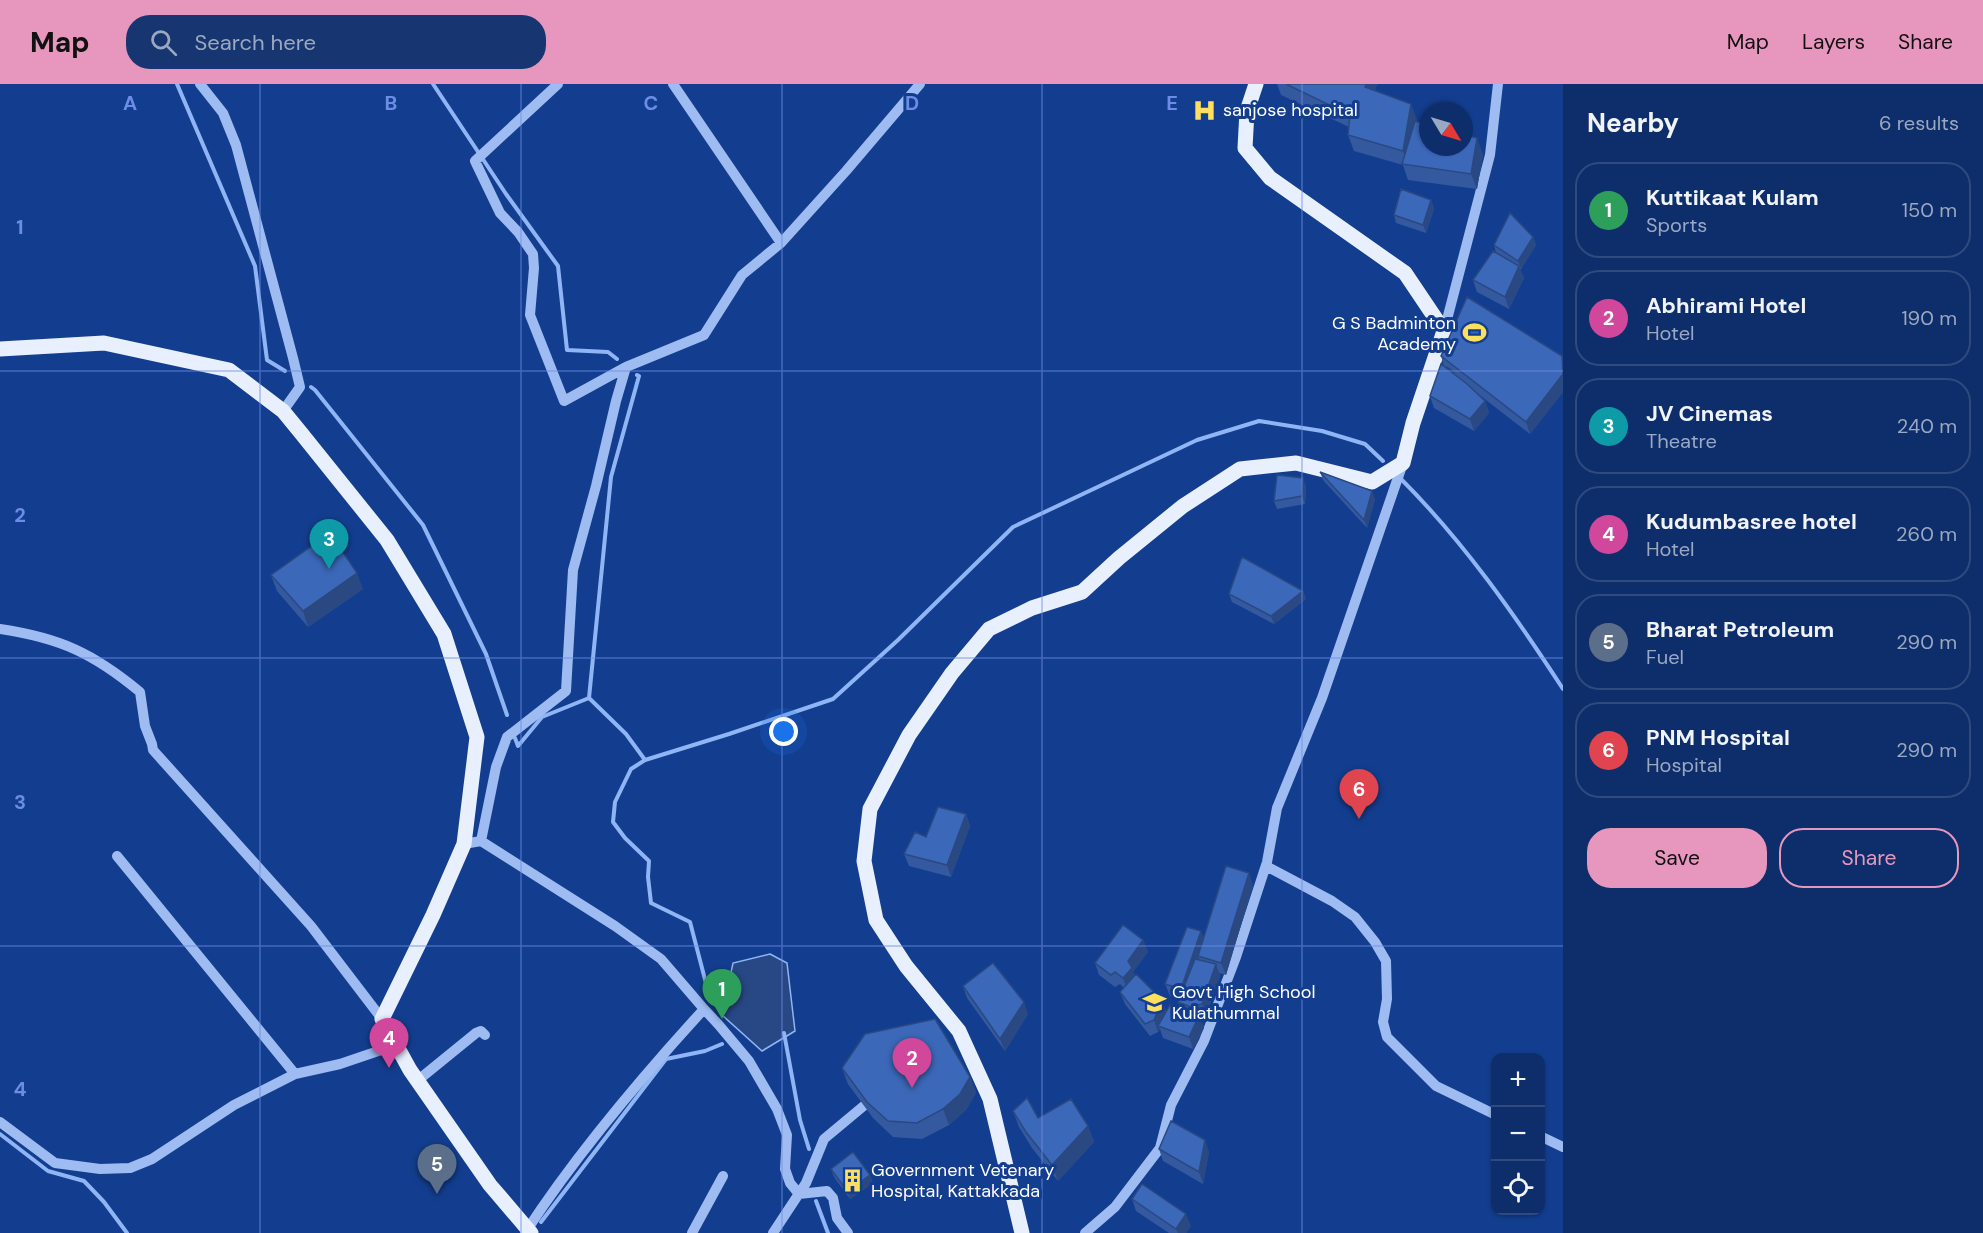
<!DOCTYPE html>
<meta charset="utf-8">
<style>
:root{--surface:#0e2e6b;--page:#173671;--text:#f1f3f6;--muted:#9ba8c1;--line:#2e4a7e;--accent:#e797bd}
body{margin:0;font-family:"DM Sans",sans-serif;background:var(--page);color:var(--text)}
.controls{position:absolute;right:18px;bottom:18px;display:grid;overflow:hidden;border-radius:12px;box-shadow:0 2px 4px #0004}
.controls button{width:54px;height:54px;display:grid;place-items:center;padding:0;border:0;border-bottom:2px solid var(--line);background:var(--surface);color:var(--text);font:30px sans-serif}
.compass{position:absolute;left:1419px;top:18px;width:54px;height:54px;border-radius:50%;background:var(--surface);box-shadow:0 2px 4px #0004;rotate:128deg}
.you{position:absolute;left:784px;top:648px;width:21px;height:21px;margin:-15px;border:4px solid #fff;border-radius:50%;background:#1a73e8;box-shadow:0 0 0 9px #1a73e833}
.badge{display:grid;place-items:center;width:39px;height:39px;border-radius:50%;background:var(--accent);color:#fff;font-size:20px;font-weight:700}
.pin{position:absolute;translate:-50% -50px;filter:drop-shadow(0 2px 3px #0008)}
.pin::after{content:'';position:absolute;top:32px;width:21px;height:18px;background:inherit;clip-path:polygon(0 0,100% 0,50% 100%)}
.list{margin:0;padding:0;list-style:none}
h2{display:flex;justify-content:space-between;align-items:center;height:78px;margin:0;padding:0 24px;font-size:26px}
h2 small{font-size:20px;font-weight:400;color:var(--muted)}
.list li{display:grid;grid-template-columns:39px 1fr auto;gap:18px;align-items:center;box-sizing:border-box;height:96px;margin:0 12px 12px;padding:0 12px;border:2px solid var(--line);border-radius:24px}
.list b{display:block;font-size:22px;white-space:nowrap}
.list p{margin:0;font-size:20px;white-space:nowrap;color:var(--muted)}
.list em{font-size:20px;font-style:normal;color:var(--muted)}
.actions{display:flex;gap:12px;padding:18px 24px}
.actions a{flex:1;padding:14px 0;border:2px solid var(--accent);border-radius:24px;text-align:center;font-size:21px;color:var(--accent)}
.actions .main{background:var(--accent);color:#111}
.icon{flex:none;width:33px;height:33px;fill:none;stroke:currentColor;stroke-width:2;stroke-linecap:round;stroke-linejoin:round}
.map{position:relative;flex:none;width:1563px;height:1149px;overflow:hidden}
header{display:flex;align-items:center;gap:36px;box-sizing:border-box;height:84px;padding:0 30px;background:var(--accent);color:#111}
header strong{font-size:28px}
nav{display:flex;gap:33px;margin-inline-start:auto;font-size:21px}
.search{width:420px;height:54px;background:var(--page);display:flex;align-items:center;gap:15px;box-sizing:border-box;padding:0 21px;border-radius:24px;color:var(--muted);font-size:22px}
main{display:flex}
aside{flex:1;background:var(--surface)}
.map>svg:first-child{display:block}
.water{fill:#284885;stroke:#90b5f5;stroke-width:1.5}
.lines{fill:none;stroke-linecap:round;stroke-linejoin:round}
.stream{stroke:#90b5f5;stroke-width:4}
.minor{stroke:#9ebcf1;stroke-width:10}
.major{stroke:#e8efff;stroke-width:15}
.wall{fill:#34599f}
.shaded-wall{fill:#2a4982}
.building{fill:#3c68b9;stroke:#2a4982;stroke-width:1.5}
.grid{fill:none;stroke:#6c8ce6;stroke-width:1.5;stroke-opacity:0.55}
.labels{text-anchor:middle;dominant-baseline:central;stroke-width:6;stroke-linejoin:round;paint-order:stroke}
.poi-label{font-size:18px;fill:#fff;stroke:#133e8f;text-anchor:start}
.grid-label{font-size:20px;text-anchor:middle;font-weight:bold;fill:#6c8ce6;stroke:#133e8f;stroke-width:6;stroke-linejoin:round;paint-order:stroke}
</style>
<header>
<strong>Map</strong>
<div class="search"><svg class="icon" aria-label="search" viewBox="0 0 24 24"><circle cx="10" cy="10" r="6"/><path d="M15 15l6 6"/></svg>Search here</div>
<nav><a>Map</a><a>Layers</a><a>Share</a></nav>
</header>
<main>
<div class="map">
<svg width="1563" height="1149" viewBox="0 0 1563 1149">
<rect width="100%" height="100%" fill="#133e8f"/>
<path class="water" d="M770,870L787,879L795,947L762,967L722,931L733,879Z"/>
<g class="lines">
<path class="stream" d="M177,0L255,182L267,276L285,287
M433,0L506,110L558,182L567,266L608,268L617,275
M637,291L639,292L611,393L589,614L626,650L645,676L631,685L615,718L613,738L625,754L649,777L648,793L651,819L690,838L708,907H732
M311,303L315,306L423,441L486,570L507,631
M1401,395C1463,457 1515,531 1563,605
M515,654L518,662L542,633L589,614
M645,676L729,650L833,615L898,556L1013,443L1197,356L1259,337L1322,347L1365,360L1383,377
M784,949L800,1036L809,1065
M0,1050L48,1087L84,1097L104,1118L127,1149
M816,1117L828,1149
M541,1138L666,975L705,967L722,960"/>
<path class="minor" d="M200,0L223,29L236,61L293,274L300,303L283,327
M558,0L475,77L500,129L518,148L533,170L534,184L530,231L564,317L626,283
M673,0L781,159
M1444,247L1490,71L1498,0
M0,545C60,554 93,569 140,608L145,642L152,660L153,666L311,842L382,935
M481,757L615,842L661,875L704,925L718,940L749,977L777,1025L787,1051L785,1085L790,1099L799,1110L827,1107L833,1114L837,1134L848,1149
M464,760L481,757L496,683L507,653L566,607L573,486L596,402L616,317L626,283L704,251L742,191L781,159L846,87L920,0
M117,772L295,990
M1266,782L1332,817L1355,833L1375,858L1386,877L1387,915L1383,938L1387,953L1436,1002L1496,1031
M417,997L476,949L481,947L485,951
M0,1038L55,1079L100,1085L130,1084L152,1075L234,1021L295,990L340,980L396,961
M1540,1052L1563,1063
M525,1149C577,1069 640,995 704,925
M692,1149L723,1092
M773,1149L806,1099L824,1055L872,1015
M1085,1149L1115,1123L1160,1064L1171,1021L1204,957L1236,873L1267,778L1277,724L1322,614L1403,379"/>
<path class="major" d="M0,265L104,259L229,286L283,327L301,349L387,456L444,550L477,653L464,760L433,831L382,935L410,986L490,1101L531,1149
M1022,1149L990,1015L959,947L906,882L876,836L864,777L870,725L909,651L952,589L989,545L1032,524L1082,508L1119,474L1183,422L1240,385L1296,379L1372,398L1403,379L1413,339L1444,247L1405,189L1270,94L1245,64L1247,27L1256,0"/>
</g>
<path class="wall" d="M1277,0H1377L1375,6L1417,36V38L1483,70L1477,105L1408,96L1403,81L1354,67L1348,51L1349,43L1281,11Z
M1431,116L1434,125L1426,149L1396,139L1394,131Z
M1533,153L1536,161L1521,185H1520L1524,194L1509,225L1477,208L1473,196L1496,169L1494,161Z
M1441,272H1562L1563,275V308L1530,350L1473,306L1485,317L1489,329L1474,347L1434,324L1430,312L1444,282Z
M1320,388L1375,415L1367,444L1323,396Z
M1306,402L1305,420L1277,425L1274,417Z
M271,491L363,505L308,543L277,507Z
M1303,507L1306,515L1274,540L1232,518L1229,510Z
M966,730L970,742L951,793L909,782L904,770L926,753Z
M1253,801L1226,891L1219,889L1220,892L1206,932L1200,934L1204,944L1193,965L1163,954L1160,945L1158,948L1150,952L1125,920L1120,908L1124,904L1120,900L1115,903L1099,891L1095,879L1143,856L1148,868L1133,888L1135,892L1162,916L1166,928L1181,925L1178,918L1180,915L1170,912L1165,900L1204,854Z
M963,902L1028,930L1005,967L967,914Z
M842,984L970,993L976,1009L966,1026L949,1041L922,1055L893,1053L873,1034L848,1000Z
M1013,1027L1038,1034L1088,1042L1094,1058L1058,1097L1032,1064L1019,1043Z
M1159,1065L1209,1068L1203,1100L1163,1077Z
M831,1085L870,1091L873,1099L850,1115L834,1093Z
M1132,1115L1191,1142L1186,1149H1169L1136,1127Z"/>
<path class="shaded-wall" d="M1366,0H1377L1371,19L1365,3Z
M1411,20L1417,36L1409,81H1408L1403,67Z
M1477,54L1483,70L1477,105L1471,90Z
M1431,116L1434,125L1426,149L1423,141Z
M1533,153L1536,161L1521,185L1518,177Z
M1519,182L1524,194L1509,225L1505,213Z
M1563,290V308L1530,350L1526,338Z
M1485,317L1489,329L1474,347L1470,335Z
M1303,394L1306,402L1305,420L1302,412Z
M1372,407L1375,415L1367,444L1364,436Z
M357,489L363,505L308,543L303,527Z
M1303,507L1306,515L1274,540L1271,532Z
M966,730L970,742L951,793L947,781Z
M1249,789L1253,801L1226,891L1221,879Z
M1201,847L1206,859L1198,872L1200,876L1185,917L1181,905Z
M1143,856L1148,868L1133,888L1136,896L1127,906L1123,894L1128,877Z
M1216,880L1220,892L1206,932L1202,920Z
M1162,916L1166,929L1158,942L1160,945L1158,948L1154,936Z
M1024,918L1028,930L1005,967L1000,955Z
M1199,932L1204,944L1193,965L1189,953Z
M970,993L976,1009L966,1026L949,1041L943,1025Z
M1088,1042L1094,1058L1058,1097L1052,1081Z
M1205,1056L1209,1068L1203,1100L1199,1088Z
M870,1091L873,1099L850,1115L847,1107Z
M1186,1130L1191,1142L1186,1149H1178L1176,1145Z"/>
<path class="building" d="M1286,0H1366L1365,3L1411,20L1403,67L1348,51L1350,31Z
M1415,37L1428,41V63H1464V51L1477,54L1471,90L1402,80Z
M1401,105L1431,116L1423,141L1394,131Z
M1510,129L1533,153L1518,177L1494,161Z
M1493,167L1519,182L1505,213L1473,196Z
M1467,213L1562,272L1563,290L1526,338L1441,272Z
M1441,280L1467,300L1485,317L1470,335L1430,312Z
M1445,283H1447L1454,288L1453,289Z
M1320,388L1372,407L1364,436Z
M1277,391L1303,394L1302,412L1274,417Z
M330,449L357,489L303,527L271,491Z
M1242,473L1303,507L1271,532L1229,510Z
M938,723L966,730L947,781L904,770L915,748L926,753Z
M1226,782L1249,789L1221,879L1198,872Z
M1123,841L1143,856L1128,877L1132,884L1123,894L1115,888L1111,891L1095,879Z
M1187,843L1201,847L1181,905L1165,900Z
M1195,875L1216,880L1202,920L1191,923L1178,918Z
M993,879L1024,918L1000,955L963,902Z
M1136,890L1162,916L1154,936L1145,940L1120,908Z
M1170,921L1199,932L1189,953L1158,942Z
M935,935L970,993L960,1010L943,1025L917,1039L888,1037L867,1018L842,984L865,950Z
M1027,1014L1038,1034L1071,1015L1088,1042L1052,1081L1026,1048L1013,1027Z
M1171,1037L1205,1056L1199,1088L1159,1065Z
M853,1068L870,1091L847,1107L831,1085Z
M1142,1100L1186,1130L1176,1145L1132,1115Z"/>
<path class="grid" d="M260,0V1149M521,0V1149M782,0V1149M1042,0V1149M1302,0V1149M0,287H1563M0,574H1563M0,862H1563"/>
<defs>
<symbol id="hospital-bare" viewBox="-9 -9 18 18"><path d="M-5-5h3v3.5h4V-5h3V5h-3V1.5h-4V5h-3Z" fill="#ffdf5e" stroke="#133e8f" stroke-width="2.5" paint-order="stroke"/></symbol>
<symbol id="stadium-bare" viewBox="-9 -9 18 18"><path d="M0-5a6.5 5 0 1 0 0 10a6.5 5 0 1 0 0-10ZM-3.5-1.8h7v3.6h-7Z" fill="#ffdf5e" stroke="#133e8f" stroke-width="2.5" paint-order="stroke"/></symbol>
<symbol id="school-bare" viewBox="-9 -9 18 18"><path d="M0-5L7-2L0 1L-7-2ZM-4 1L0 2.5L4 1V4Q0 6-4 4Z" fill="#ffdf5e" stroke="#133e8f" stroke-width="2.5" paint-order="stroke"/></symbol>
<symbol id="building-bare" viewBox="-9 -9 18 18"><path d="M-4-6H4V6H1V3H-1V6H-4ZM-2.5-4.3h1.7v1.8h-1.7ZM.8-4.3h1.7v1.8H.8ZM-2.5-1h1.7V.8h-1.7ZM.8-1h1.7V.8H.8Z" fill="#ffdf5e" stroke="#133e8f" stroke-width="2.5" paint-order="stroke"/></symbol>
</defs>
<g fill-rule="evenodd">
<use href="#hospital-bare" x="1188" y="10" width="33" height="33"/>
<use href="#stadium-bare" x="1458" y="232" width="33" height="33"/>
<use href="#school-bare" x="1138" y="902" width="33" height="33"/>
<use href="#building-bare" x="836" y="1080" width="33" height="33"/>
</g>
<g class="labels">
<g class="poi-label">
<text x="1223" y="26">sanjose hospital</text>
<text x="1456" y="239" text-anchor="end">G S Badminton<tspan x="1456" dy="21">Academy</tspan></text>
<text x="1172" y="908">Govt High School<tspan x="1172" dy="21">Kulathummal</tspan></text>
<text x="871" y="1086">Government Vetenary<tspan x="871" dy="21">Hospital, Kattakkada</tspan></text>
</g>
</g>
<g class="grid-label">
<text x="130" y="26">A</text>
<text x="391" y="26">B</text>
<text x="651" y="26">C</text>
<text x="912" y="26">D</text>
<text x="1172" y="26">E</text>
<text x="20" y="150">1</text>
<text x="20" y="438">2</text>
<text x="20" y="725">3</text>
<text x="20" y="1012">4</text>
</g>
</svg>
<div class="controls">
<button>+</button>
<button>−</button>
<button><svg class="icon" aria-label="locate" viewBox="0 0 24 24"><circle cx="12" cy="12" r="6"/><path d="M12 2v4M12 18v4M2 12h4M18 12h4"/></svg></button>
</div>
<svg class="compass" viewBox="-18 -18 36 36"><path d="M0-13l5 13h-10z" fill="#e53935"/><path d="M0 13l5-13h-10z" fill="#9ba8c1"/></svg>
<div class="you"></div>
<div class="pin badge" style="left:722px;top:935px;background:#2e9e5b">1</div>
<div class="pin badge" style="left:912px;top:1004px;background:#d1479c">2</div>
<div class="pin badge" style="left:329px;top:485px;background:#0f9aa8">3</div>
<div class="pin badge" style="left:389px;top:984px;background:#d1479c">4</div>
<div class="pin badge" style="left:437px;top:1110px;background:#5c6f8a">5</div>
<div class="pin badge" style="left:1359px;top:735px;background:#e0444e">6</div>
</div>
<aside>
<h2>Nearby<small>6 results</small></h2>
<ul class="list">
<li><span class="badge" style="background:#2e9e5b">1</span><div><b>Kuttikaat Kulam</b><p>Sports</p></div><em>150 m</em></li>
<li><span class="badge" style="background:#d1479c">2</span><div><b>Abhirami Hotel</b><p>Hotel</p></div><em>190 m</em></li>
<li><span class="badge" style="background:#0f9aa8">3</span><div><b>JV Cinemas</b><p>Theatre</p></div><em>240 m</em></li>
<li><span class="badge" style="background:#d1479c">4</span><div><b>Kudumbasree hotel</b><p>Hotel</p></div><em>260 m</em></li>
<li><span class="badge" style="background:#5c6f8a">5</span><div><b>Bharat Petroleum</b><p>Fuel</p></div><em>290 m</em></li>
<li><span class="badge" style="background:#e0444e">6</span><div><b>PNM Hospital</b><p>Hospital</p></div><em>290 m</em></li>
</ul>
<div class="actions"><a class="main">Save</a><a>Share</a></div>
</aside>
</main>
